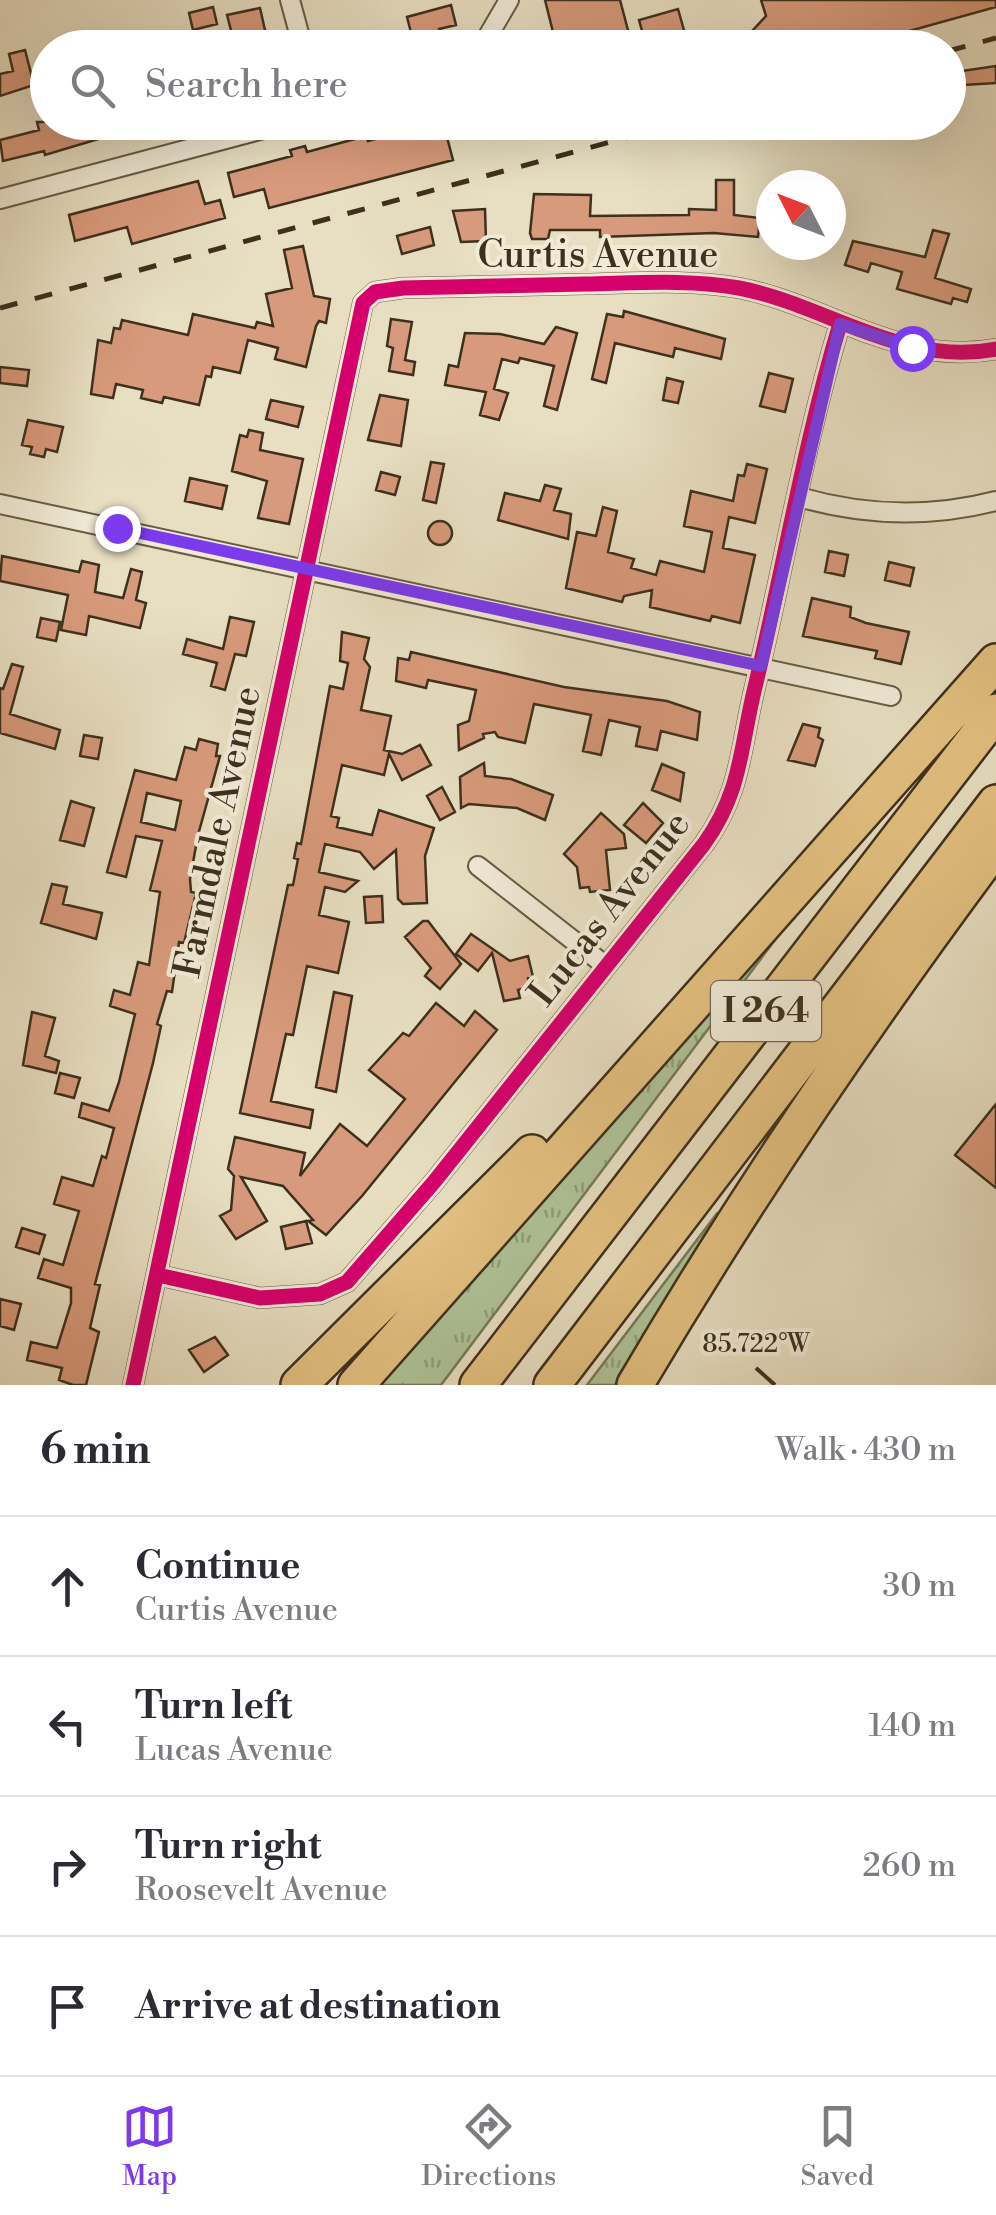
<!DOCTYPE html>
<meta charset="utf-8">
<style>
:root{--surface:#fff;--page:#f7f7f7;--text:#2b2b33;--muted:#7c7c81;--line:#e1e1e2;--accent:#7c3aed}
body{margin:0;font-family:"Libre Bodoni",serif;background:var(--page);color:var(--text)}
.compass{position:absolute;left:756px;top:170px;width:90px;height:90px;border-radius:50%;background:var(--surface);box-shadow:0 10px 40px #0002;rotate:312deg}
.stop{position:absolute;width:30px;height:30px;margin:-22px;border:8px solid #7c3aed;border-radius:50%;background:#fff}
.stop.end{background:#7c3aed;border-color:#fff;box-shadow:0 2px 10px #0008}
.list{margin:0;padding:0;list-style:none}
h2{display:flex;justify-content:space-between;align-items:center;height:130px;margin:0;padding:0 40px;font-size:42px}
h2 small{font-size:32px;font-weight:400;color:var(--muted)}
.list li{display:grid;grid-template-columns:65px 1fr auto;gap:30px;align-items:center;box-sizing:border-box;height:140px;padding:0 40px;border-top:2px solid var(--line)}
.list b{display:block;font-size:38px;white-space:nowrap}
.list p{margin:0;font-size:32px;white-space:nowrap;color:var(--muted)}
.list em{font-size:32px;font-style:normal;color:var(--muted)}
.icon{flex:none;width:55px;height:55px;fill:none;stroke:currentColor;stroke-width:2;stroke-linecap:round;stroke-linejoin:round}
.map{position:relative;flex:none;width:996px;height:1385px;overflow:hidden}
.search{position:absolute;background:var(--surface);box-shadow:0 10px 40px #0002;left:30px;right:30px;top:30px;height:110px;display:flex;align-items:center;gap:25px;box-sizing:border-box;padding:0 35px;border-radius:55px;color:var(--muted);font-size:38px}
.sheet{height:690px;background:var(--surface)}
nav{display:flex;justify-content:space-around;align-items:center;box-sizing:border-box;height:140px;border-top:2px solid var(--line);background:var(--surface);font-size:28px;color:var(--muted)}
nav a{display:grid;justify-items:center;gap:5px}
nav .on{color:var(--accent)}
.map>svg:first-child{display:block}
.grass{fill:url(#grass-tufts);stroke:#767a5a;stroke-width:2.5}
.building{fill:#d89a7c;stroke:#3e301d;stroke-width:2.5;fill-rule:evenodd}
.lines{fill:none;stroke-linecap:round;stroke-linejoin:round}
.minor-casing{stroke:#685c46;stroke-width:22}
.motorway-casing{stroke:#3e301d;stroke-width:40}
.minor{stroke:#f0ead7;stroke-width:18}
.motorway{stroke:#e4c081;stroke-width:35}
.rail{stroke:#3e301d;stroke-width:5;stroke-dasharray:18 18;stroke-linecap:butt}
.cycleway-casing{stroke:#f0ead7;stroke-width:21}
.cycleway{stroke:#d6006c;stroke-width:15}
.route{stroke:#7c3aed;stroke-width:12}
.ticks{fill:none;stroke:#3e301d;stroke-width:4}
.labels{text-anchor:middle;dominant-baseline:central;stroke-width:8;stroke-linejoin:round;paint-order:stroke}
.shield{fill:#f0ead7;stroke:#736855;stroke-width:2.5}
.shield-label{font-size:35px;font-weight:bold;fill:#3e301d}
.street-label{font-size:38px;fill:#3e301d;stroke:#f0ead7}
.ticks-label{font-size:25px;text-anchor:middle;fill:#3e301d;stroke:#f0ead7;stroke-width:8;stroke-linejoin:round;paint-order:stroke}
</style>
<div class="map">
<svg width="996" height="1385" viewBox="0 0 996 1385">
<defs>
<pattern id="grass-tufts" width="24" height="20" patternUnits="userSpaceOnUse" patternTransform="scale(2.5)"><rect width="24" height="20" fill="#afc398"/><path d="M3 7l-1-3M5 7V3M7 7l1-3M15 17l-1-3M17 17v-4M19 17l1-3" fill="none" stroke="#909f7b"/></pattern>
</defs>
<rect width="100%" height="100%" fill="#e8dfc2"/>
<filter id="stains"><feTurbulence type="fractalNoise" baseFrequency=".002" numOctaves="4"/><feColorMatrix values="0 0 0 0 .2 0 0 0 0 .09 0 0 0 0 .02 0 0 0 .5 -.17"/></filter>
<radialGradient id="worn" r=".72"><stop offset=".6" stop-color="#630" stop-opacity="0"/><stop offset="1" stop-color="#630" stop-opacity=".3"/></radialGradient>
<path class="grass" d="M808,896L441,1385H372Z
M718,1212L615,1385H587Z"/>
<path class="building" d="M545,0H620L629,34L557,48Z
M761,0H996V7L848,48H774L770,34L753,30L766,16Z
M451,5L456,25L439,29V48H415L407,17Z
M213,7L217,24L193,30L189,13Z
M260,8L265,30L258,32L262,48H241L238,37L233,38L227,15Z
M678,9L689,48H647L639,20Z
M25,50L34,85L0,96V74L13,71L9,54Z
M996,66V83L948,86V73Z
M37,122H135V128L45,155L44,151L3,161L0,140L39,130Z
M418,122H443L453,160L269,208L264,189L234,197L228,173L292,156L290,150L305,146L307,152L366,136L368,141L419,127Z
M497,122H538L539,128L500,137Z
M716,180H734V215L760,218L758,237L714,233L600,237V230H550L548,239H532L530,233L534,194L591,195L590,216L689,215V209L716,210Z
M198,181L205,204L220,200L225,218L132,244L127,227L75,241L69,215Z
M485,209L486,241L461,242L453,211Z
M430,227L434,245L402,254L397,236Z
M933,230L949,234L935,278L971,289L967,302L953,298L951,304L897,289L902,272L871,263L868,272L845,265L853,241L925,257Z
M303,246L314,296L330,299L326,323L319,321L316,326L306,367L275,359L278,348L248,340L240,373L213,367L211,377L206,376L199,405L164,397L162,403L141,398L143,390L116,384L113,398L91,394L98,340L111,343L114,328L120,329L122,320L188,335L193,314L255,328L257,322L273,326L266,294L292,288L284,250Z
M624,311L725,339L721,359L675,348L673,357L615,343L606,383L592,379L607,314L623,317Z
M391,319L412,322L405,360L415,362L413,375L389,371L393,348L387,346Z
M556,327L577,333L557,410L544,406L554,366L520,358L518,363L502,359L494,389L508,393L499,420L480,415L486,392L445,385L449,365L458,367L465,333L500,334L544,344Z
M0,367L29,370L27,386L0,383Z
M769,373L793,379L785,412L760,406Z
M667,378L683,382L678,403L663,400Z
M380,395L408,400L401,446L368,440Z
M271,400L303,407L298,427L266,419Z
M28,420L63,427L57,452L46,449L44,457L30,454L32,447L22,445Z
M249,430L263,433L260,450L303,459L289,524L258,518L267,481L232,471L240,435L247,437Z
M431,462L444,464L436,503L423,500Z
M747,464L767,469L755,523L729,517L723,548L755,555L740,623L712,616L710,621L650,607L652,590L624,596L622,602L566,588L577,532L596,536L603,507L617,511L608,552L634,559L631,568L656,575L660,561L704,572L712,532L684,526L691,491L733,501L738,475L744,476Z
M381,472L400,477L395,495L376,490Z
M190,478L227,486L222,509L185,501Z
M545,485L561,489L554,510L571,514L568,539L498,520L505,493L540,501Z
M428 533a12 12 0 1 1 24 0a12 12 0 1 1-24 0Z
M829,551L848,555L844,576L825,572Z
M2,556L79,572L82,561L99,565L95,592L123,598L131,569L142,572L136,600L146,603L140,628L89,616L86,635L61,630L68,595L0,581Z
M889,562L914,568L910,586L885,580Z
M812,598L851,607L850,617L866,623L909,632L901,664L875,658L877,651L803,636Z
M230,617L254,622L246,656L235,654L225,690L211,686L217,663L183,654L187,639L223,649Z
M41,618L60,622L56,641L37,637Z
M342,632L369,638L364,659L370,667L361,710L391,716L384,750L402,754L420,745L431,765L402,780L389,754L384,775L342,765L331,816L339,818L337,827L372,835L379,810L434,828L425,856L427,903L403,904L398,899L396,850L374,869L360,852L325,844L319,872L358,881L345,892L325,887L319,915L349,922L338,973L307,966L293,1035L286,1034L271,1101L313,1110L310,1128L240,1113L288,885H293L298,859L294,858L297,843L301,844L330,686L343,689L348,663L340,661Z
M411,652L564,687L667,701L700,712L697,740L661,731L657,750L636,746L640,727L609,720L601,755L583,751L591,715L534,704L525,743L498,737L495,732L483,734L484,738L459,750L458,725L469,721L476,690L428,680L426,688L396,681L398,658L409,660Z
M12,664L23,667L10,714L60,730L55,749L0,733V688L3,689Z
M803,724L820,728L818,737L823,740L815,766L788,760Z
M84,735L102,738L98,759L80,756Z
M199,739L218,744L216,756H220L198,835L190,879L191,892L196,893L184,943L179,942L172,992L167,991L157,1024L161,1026L153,1063L95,1284L100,1285L90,1328L99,1332L86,1385H73L59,1380L62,1368L27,1360L31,1342L57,1348L71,1303V1288L38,1278L44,1259L63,1265L79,1211L54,1204L62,1177L93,1186L102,1156L106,1158L114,1128L79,1117L82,1103L109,1111L119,1082L135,1014L110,1006L114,990L130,995L138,962L149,965L160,892L150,890L162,841L136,836L126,877L107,872L135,770L176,780L185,747L196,750ZM147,793L181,801L175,830L141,822Z
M484,763L485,776L511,779L553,795L545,820L517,808L469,804L461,808L460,777Z
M662,764L684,773L680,801L652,790Z
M442,787L455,812L440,820L427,796Z
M71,801L94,808L84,846L60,840Z
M643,803L663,823L646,843L624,825Z
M601,813L624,834L626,848L606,850L610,890L590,892L589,887L580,888L577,867L564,854Z
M52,884L67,887L63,904L102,913L96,939L41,923Z
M382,896L383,922L366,923L364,897Z
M423,921H428L461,964L440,989L425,976L431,968L405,937Z
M471,934L510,961L528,956L533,977L528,978L530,987L518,990L520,998L504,1001L492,953L478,971L456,954Z
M334,992L352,996L336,1092L316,1087Z
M436,1003L464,1026L475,1011L497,1030L362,1196L326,1235L308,1221L313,1220L283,1186L241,1177L267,1221L236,1239L220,1216L231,1210L234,1176L228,1169L235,1137L305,1153L300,1176L340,1124L367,1146L405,1099L369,1070L403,1033L409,1036Z
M32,1012L55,1018L45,1056L59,1061L56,1073L23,1065Z
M60,1073L80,1078L74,1098L55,1093Z
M996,1104V1188L955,1155Z
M306,1221L312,1243L286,1249L281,1227Z
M22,1228L45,1235L39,1254L16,1247Z
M0,1299L21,1304L14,1330L0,1326Z
M215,1337L228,1355L204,1372L189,1350Z"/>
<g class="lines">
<defs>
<path id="minor" d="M290,0L303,48
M481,48L509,0
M0,199L290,122
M799,497C865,516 930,518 996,501
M0,504L891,696
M478,866L606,966
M158,1275L260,1298L320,1294L347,1282L434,1182L704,844C742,791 740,748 755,687C784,567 804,443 840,324
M133,1385L363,303L375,292L403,288C464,287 525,285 586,284C637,283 689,279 739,288C827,305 902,367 996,349"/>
<path id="motorway" d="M299,1385L532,1153
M356,1385L996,662
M478,1385L996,712
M552,1385L996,803
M635,1385C745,1198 866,1020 996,846"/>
</defs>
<use href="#minor" class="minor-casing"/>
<use href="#motorway" class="motorway-casing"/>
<use href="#minor" class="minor"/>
<use href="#motorway" class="motorway"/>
<path class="rail" d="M948,51L996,38
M0,308L684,122"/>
<defs>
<path id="cycleway" d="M158,1275L260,1298L320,1294L347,1282L434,1182L704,844C742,791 740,748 755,687C784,567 804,443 840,324
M133,1385L363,303L375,292L403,288C464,287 525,285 586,284C637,283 689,279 739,288C827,305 902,367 996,349"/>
</defs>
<use href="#cycleway" class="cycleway-casing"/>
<use href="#cycleway" class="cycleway"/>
</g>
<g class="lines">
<path class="route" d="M117,528L761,666L840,324L912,348"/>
</g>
<path class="ticks" d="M756,1368L775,1385"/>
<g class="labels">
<rect class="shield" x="711" y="981" width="110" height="60" rx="8"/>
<g class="shield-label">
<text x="766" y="1011">I 264</text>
</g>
<g class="street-label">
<text x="598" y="255">Curtis Avenue</text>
<text transform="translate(218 832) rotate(-78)">Farmdale Avenue</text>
<text transform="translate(610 909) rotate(-52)">Lucas Avenue</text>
</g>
</g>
<g class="ticks-label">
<text x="756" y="1352">85.722°W</text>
</g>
<rect width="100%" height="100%" filter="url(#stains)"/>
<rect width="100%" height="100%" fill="url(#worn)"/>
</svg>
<svg class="compass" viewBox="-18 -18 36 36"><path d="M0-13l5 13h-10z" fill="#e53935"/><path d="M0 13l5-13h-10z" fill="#7c7c81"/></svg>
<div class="stop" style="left:912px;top:348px"></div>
<div class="stop end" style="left:117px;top:528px"></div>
<div class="search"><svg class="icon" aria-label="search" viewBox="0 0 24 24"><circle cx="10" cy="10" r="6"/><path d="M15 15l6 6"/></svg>Search here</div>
</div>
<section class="sheet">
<h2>6 min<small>Walk · 430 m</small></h2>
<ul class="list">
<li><svg class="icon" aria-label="ahead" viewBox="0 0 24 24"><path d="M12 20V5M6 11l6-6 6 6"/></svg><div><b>Continue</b><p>Curtis Avenue</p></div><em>30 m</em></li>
<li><svg class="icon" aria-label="left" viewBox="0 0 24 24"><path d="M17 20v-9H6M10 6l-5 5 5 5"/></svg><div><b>Turn left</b><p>Lucas Avenue</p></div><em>140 m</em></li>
<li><svg class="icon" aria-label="right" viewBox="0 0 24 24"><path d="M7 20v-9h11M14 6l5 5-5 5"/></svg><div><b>Turn right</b><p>Roosevelt Avenue</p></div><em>260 m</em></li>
<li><svg class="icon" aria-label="arrive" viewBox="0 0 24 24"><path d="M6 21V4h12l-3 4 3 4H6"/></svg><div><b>Arrive at destination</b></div></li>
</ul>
</section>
<nav>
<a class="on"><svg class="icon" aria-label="map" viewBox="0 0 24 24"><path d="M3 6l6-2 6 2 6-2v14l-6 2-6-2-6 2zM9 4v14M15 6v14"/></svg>Map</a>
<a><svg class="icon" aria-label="directions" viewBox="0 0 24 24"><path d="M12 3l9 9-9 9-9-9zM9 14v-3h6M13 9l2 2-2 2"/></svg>Directions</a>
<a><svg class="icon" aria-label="saved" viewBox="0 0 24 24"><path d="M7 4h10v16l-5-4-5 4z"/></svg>Saved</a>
</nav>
